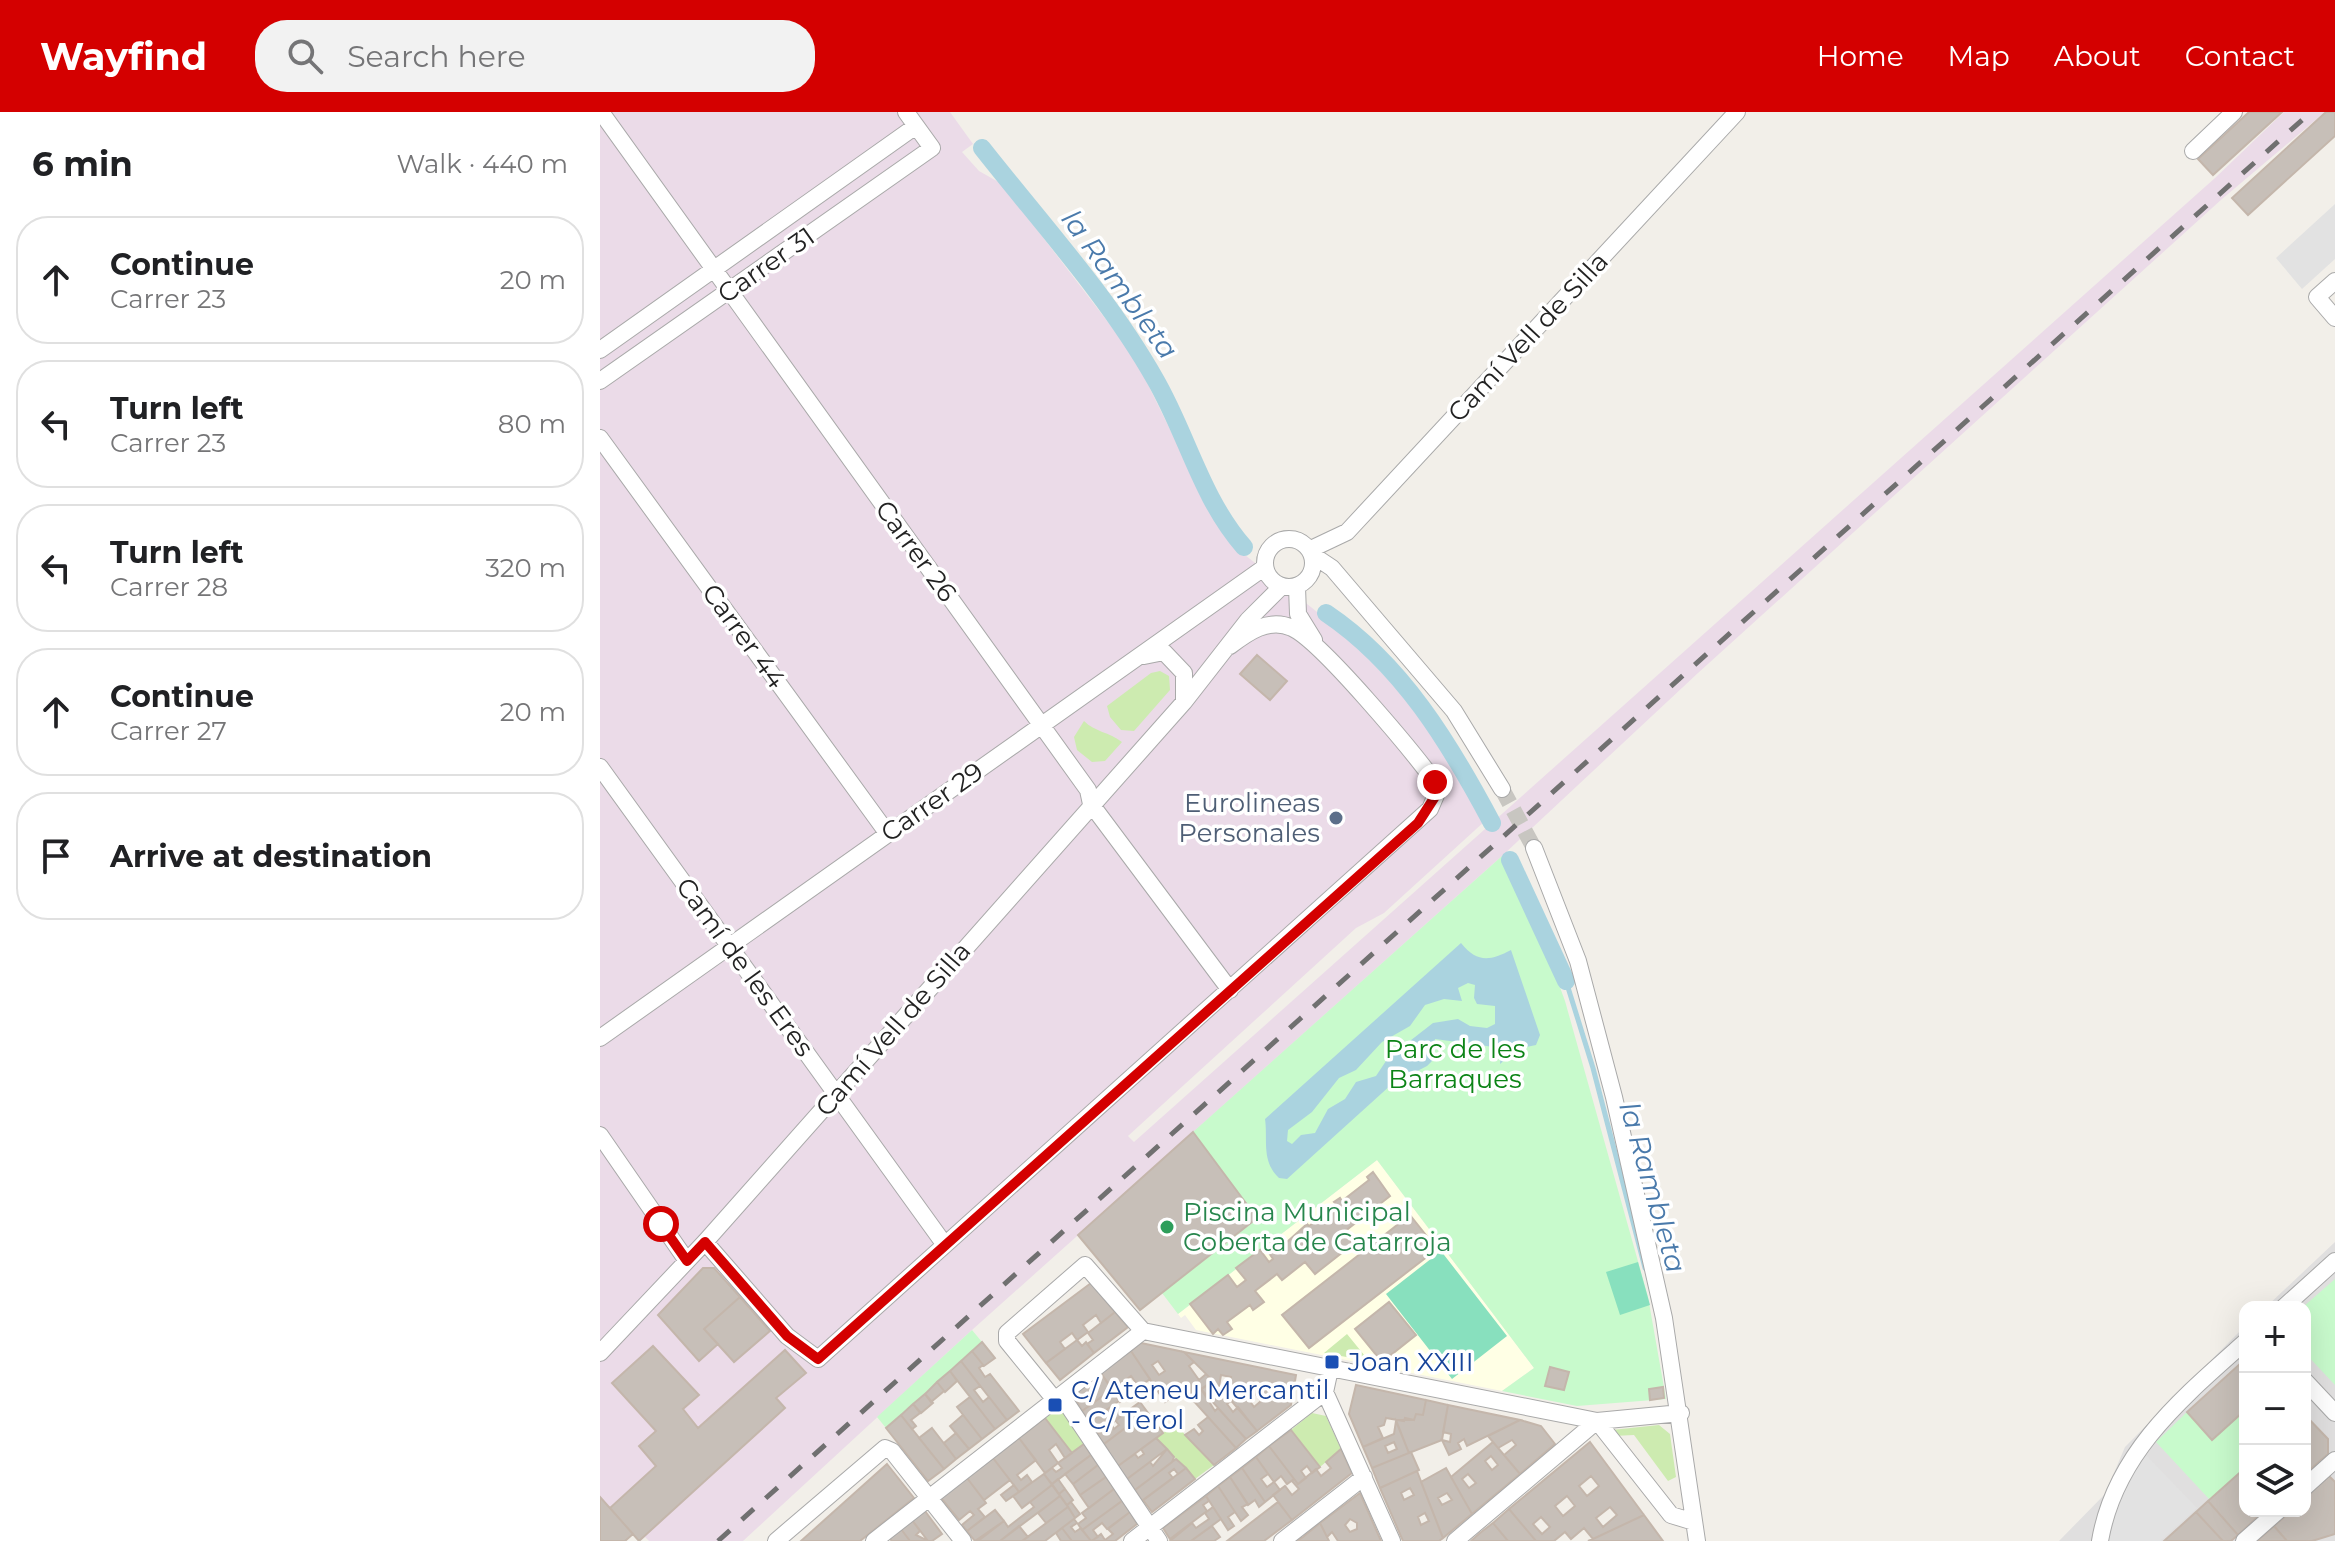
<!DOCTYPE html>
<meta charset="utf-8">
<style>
:root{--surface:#fff;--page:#f2f2f2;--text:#202124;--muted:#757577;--line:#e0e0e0;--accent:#d40000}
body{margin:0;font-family:Montserrat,sans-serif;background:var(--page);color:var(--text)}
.controls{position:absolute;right:24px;bottom:24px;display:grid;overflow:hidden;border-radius:16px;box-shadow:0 8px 32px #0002}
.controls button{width:72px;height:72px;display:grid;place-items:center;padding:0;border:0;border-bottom:2px solid var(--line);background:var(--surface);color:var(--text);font:40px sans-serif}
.stop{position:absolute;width:24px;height:24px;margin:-18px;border:6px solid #d40000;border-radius:50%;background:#fff}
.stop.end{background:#d40000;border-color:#fff;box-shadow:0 2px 8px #0008}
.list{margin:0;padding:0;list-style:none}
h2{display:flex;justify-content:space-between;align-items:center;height:104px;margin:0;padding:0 32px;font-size:34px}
h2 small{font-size:26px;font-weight:400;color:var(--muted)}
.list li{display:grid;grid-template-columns:52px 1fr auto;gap:24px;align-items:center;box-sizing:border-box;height:128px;margin:0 16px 16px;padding:0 16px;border:2px solid var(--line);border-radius:32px}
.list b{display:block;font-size:30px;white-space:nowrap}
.list p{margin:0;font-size:26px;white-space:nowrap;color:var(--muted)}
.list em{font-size:26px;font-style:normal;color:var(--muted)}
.icon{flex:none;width:44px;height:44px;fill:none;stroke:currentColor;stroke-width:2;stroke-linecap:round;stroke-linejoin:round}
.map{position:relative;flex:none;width:1735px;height:1429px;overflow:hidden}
header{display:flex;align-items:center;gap:48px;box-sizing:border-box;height:112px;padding:0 40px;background:var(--accent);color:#fff}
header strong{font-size:38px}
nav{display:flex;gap:44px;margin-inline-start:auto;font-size:28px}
.search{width:560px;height:72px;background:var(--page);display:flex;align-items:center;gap:20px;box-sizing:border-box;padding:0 28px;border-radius:32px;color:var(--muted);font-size:30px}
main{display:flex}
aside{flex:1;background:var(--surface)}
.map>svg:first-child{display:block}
.residential{fill:#e0dfdf}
.industrial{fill:#ebdbe8}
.education{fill:#ffffe5}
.grass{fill:#cdebb0}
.park{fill:#c8facc}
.pitch{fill:#88e0be}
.parking{fill:#e2e2e2}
.water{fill:#aad3df;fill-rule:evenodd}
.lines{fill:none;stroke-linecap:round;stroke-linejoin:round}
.stream{stroke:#aad3df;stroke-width:5}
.canal{stroke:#aad3df;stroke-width:18}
.building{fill:#c7bfb8;stroke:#c4b6ab;stroke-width:2;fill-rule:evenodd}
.street-tunnel{stroke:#c8c6c1;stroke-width:16;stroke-dasharray:16 8;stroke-linecap:butt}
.street-casing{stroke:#a9a9a9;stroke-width:18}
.street{stroke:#fff;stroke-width:16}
.rail{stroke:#707070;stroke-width:5;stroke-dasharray:16 16;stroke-linecap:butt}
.route{stroke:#d40000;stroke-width:10}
.service-dot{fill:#5c6f8a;stroke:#fff;stroke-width:3}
.leisure-dot{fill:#2e9e5b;stroke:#fff;stroke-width:3}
.transit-dot{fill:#1a4fb4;stroke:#fff;stroke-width:3}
.labels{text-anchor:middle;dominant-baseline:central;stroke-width:7;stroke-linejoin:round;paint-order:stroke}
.street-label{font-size:26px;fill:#222;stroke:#fff}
.service-label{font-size:26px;fill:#4e5e75;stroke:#fff;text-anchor:end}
.park-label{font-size:26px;fill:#0c8416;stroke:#fff}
.leisure-label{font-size:26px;fill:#27864d;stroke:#fff;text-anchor:start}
.transit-label{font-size:26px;fill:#164399;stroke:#fff;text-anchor:start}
.water-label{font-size:28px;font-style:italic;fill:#4a7aab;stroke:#fff}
</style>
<header>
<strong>Wayfind</strong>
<div class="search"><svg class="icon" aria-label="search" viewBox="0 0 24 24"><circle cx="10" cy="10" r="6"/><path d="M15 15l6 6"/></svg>Search here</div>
<nav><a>Home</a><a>Map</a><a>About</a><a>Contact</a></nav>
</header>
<main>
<aside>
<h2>6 min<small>Walk · 440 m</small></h2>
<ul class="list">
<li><svg class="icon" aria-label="ahead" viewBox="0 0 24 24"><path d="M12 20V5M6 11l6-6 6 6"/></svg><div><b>Continue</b><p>Carrer 23</p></div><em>20 m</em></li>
<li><svg class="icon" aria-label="left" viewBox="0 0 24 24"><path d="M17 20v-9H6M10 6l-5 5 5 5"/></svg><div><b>Turn left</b><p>Carrer 23</p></div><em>80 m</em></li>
<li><svg class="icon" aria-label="left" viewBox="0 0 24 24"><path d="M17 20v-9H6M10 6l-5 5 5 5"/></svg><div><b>Turn left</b><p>Carrer 28</p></div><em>320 m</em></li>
<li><svg class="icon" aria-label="ahead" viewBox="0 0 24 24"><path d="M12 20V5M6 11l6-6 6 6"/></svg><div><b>Continue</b><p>Carrer 27</p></div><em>20 m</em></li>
<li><svg class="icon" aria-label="arrive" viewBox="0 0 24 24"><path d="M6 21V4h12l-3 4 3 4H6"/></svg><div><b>Arrive at destination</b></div></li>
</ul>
</aside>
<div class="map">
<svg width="1735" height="1429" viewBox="0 0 1735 1429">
<rect width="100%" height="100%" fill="#f2efe9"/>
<path class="residential" d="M1735,1130V1429H1459L1505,1382L1525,1335L1645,1214V1399H1705V1195H1666Z"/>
<path class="industrial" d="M0,0H350L373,32L362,40L379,59L402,72L534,244L613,405L631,432L745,522L814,595L863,665L885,709L784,801L756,816L528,1024L534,1030L1615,66L1684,0H1725L1622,87L1098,561L902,744L372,1218L143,1429H49L45,1425L39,1429L33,1422L25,1429H0Z"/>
<path class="education" d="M777,1048L934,1256L902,1279L596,1218L585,1203L581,1206L578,1202Z"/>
<path class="grass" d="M560,559L569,564L570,578L534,619L521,618L510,605L507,594L551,561Z
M484,609C495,620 509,620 522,630L505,649L492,650L477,638L474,625Z
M747,1222L769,1249L724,1241Z
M459,1295L484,1332L472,1341L445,1306Z
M712,1301L726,1304L741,1337L720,1355L691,1318Z
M575,1312L614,1353L595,1367L556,1326Z
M1059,1313L1070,1322L1076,1365L1068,1369L1034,1323L1013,1324L1012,1318Z"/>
<path class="park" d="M902,744L943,829L965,889L1048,1185L1066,1287L977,1294L902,1279L934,1256L777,1048L578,1202L562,1181L657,1107L593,1020Z
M1735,1167V1273L1705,1241L1703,1195Z
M372,1218L382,1230L286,1316L277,1305Z
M1587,1300L1612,1327L1643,1300L1645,1302V1356L1610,1388L1556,1330Z"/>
<path class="pitch" d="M841,1139L907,1224L852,1267L786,1182Z
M1038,1150L1050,1193L1020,1203L1006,1160Z"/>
<path class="parking" d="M1735,92V147L1702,177L1676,146Z
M1543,1340L1597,1396L1560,1429H1506L1526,1372Z"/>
<path class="water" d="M861,831C877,851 890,849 911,838L940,923L936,933L917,937L900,952L901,936L835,927L832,949L827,954L792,972L687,1067L679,1066C661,1049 668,1028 665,1007ZM868,871L875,873L874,886L877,892L895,894V912L887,916L870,914L858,907L833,911L788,946L776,964L756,970L745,987L728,997L715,1021L701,1023L692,1032L687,1029L688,1018L712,1000L739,966L756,958L782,930L810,914L825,893L844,887L862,889L858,876Z"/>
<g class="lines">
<path class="stream" d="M966,869L993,956L1045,1156"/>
<path class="canal" d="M382,36C441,111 508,184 555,267C587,322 601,386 644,435
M726,501C802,552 850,632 892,711
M910,748L966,869"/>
</g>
<path class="building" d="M1649,0H1682L1613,63L1598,47Z
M1726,0H1735V24L1648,103L1632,86Z
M657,543L687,569L670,588L640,562Z
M593,1020L657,1106L540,1198L478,1123Z
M773,1060L790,1084L744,1120L753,1132L715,1162L705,1150L682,1168L677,1162L655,1179L664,1190L653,1198L650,1193L627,1210L632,1217L623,1223L618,1217L613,1222L590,1192L628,1163L637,1175L646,1168L636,1156L660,1138L669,1150L673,1147L669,1141L674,1137L676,1140L707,1112L709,1114L737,1093L734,1090L740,1086L742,1089L769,1068L767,1065Z
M810,1103L837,1137L709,1236L682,1203Z
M103,1156H114L140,1185L104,1217L118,1232L99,1249L58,1203Z
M491,1171L515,1200L501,1211L496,1203L483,1213L488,1220L477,1228L472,1221L460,1230L465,1237L446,1251L423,1222Z
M140,1185L170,1219L134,1250L104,1217Z
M789,1190L816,1223L782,1250L755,1217Z
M515,1200L528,1215L494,1241L487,1232L493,1228L488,1221Z
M477,1228L482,1234L486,1230L494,1241L460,1268L446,1251Z
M382,1230L395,1246L384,1254L372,1239Z
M541,1231L584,1240L594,1250L589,1254L599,1268L606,1262L613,1269L587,1288L579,1279L565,1290L531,1239ZM558,1249L565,1259L559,1263L552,1253Z
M53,1234L99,1283L83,1297L98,1316L185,1238L206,1261L176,1286L185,1296L39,1429L10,1396L56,1354L39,1334L56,1319L12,1271Z
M372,1239L383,1253L379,1256L385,1265L390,1262L419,1299L407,1308L361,1249Z
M531,1239L550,1267L539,1275L531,1264L523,1270L532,1281L520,1290L501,1261Z
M584,1240L696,1263L691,1293L657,1319L622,1278L629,1273L631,1265L621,1263L619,1275ZM654,1280L661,1289L654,1295L647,1285Z
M361,1249L380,1274L374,1278L383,1290L389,1285L407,1308L395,1317L350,1259Z
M1641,1251H1645V1302L1643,1300L1612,1328L1587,1300Z
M950,1255L969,1260L964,1278L945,1274Z
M350,1259L357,1269L345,1280L337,1270Z
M501,1261L512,1277L482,1299L473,1283Z
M613,1269L632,1288L627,1292L633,1300L638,1295L657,1319L646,1327L601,1277Z
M337,1270L344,1279L331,1290L325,1282Z
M756,1273L826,1288L823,1303L816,1302L814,1308L805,1306L804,1309L786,1306L784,1313L778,1315L783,1326L763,1335L749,1302Z
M1063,1275L1064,1286L1050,1288L1049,1277Z
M601,1277L615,1299L618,1296L646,1327L636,1336L590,1285Z
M325,1282L333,1291L321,1301L313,1292Z
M506,1282L509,1286L515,1282L519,1289L489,1310L482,1299Z
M370,1285L395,1317L382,1327L357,1295Z
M826,1288L848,1293L842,1328L809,1341L796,1308H814L816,1302L823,1303Z
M540,1290L563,1321L518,1354L504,1332L533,1310L525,1301Z
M313,1292L320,1301L311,1308L316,1314L312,1317L301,1303Z
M515,1292L523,1303L497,1322L489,1310Z
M848,1293L920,1308L867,1334L864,1327L858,1331L861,1337L849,1343L842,1328L850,1330L851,1322L843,1320Z
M525,1301L533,1310L504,1332L497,1322L511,1312L514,1317L519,1313L515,1308Z
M301,1303L344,1357L328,1369L286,1316Z
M363,1303L382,1327L369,1337L350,1314Z
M1705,1303L1728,1327V1342L1705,1362Z
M608,1305L636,1336L614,1353L585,1323L594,1317L599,1323L603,1319L598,1313Z
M445,1306L472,1341L465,1346L456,1332L449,1338L458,1351L445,1361L419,1326Z
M920,1308L941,1314L955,1332L920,1362L904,1343L916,1333L912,1328L898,1336L888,1324Z
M796,1309L809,1341L772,1356L763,1335L794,1322ZM794,1330L797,1337L788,1341L785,1334Z
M332,1316L356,1347L344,1357L319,1326Z
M691,1318L720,1355L712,1361L707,1354L701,1359L706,1366L698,1372L669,1334Z
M356,1321L369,1337L356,1347L344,1331Z
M419,1326L436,1348L417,1363L421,1368L427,1363L432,1370L419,1380L393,1346Z
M556,1326L567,1337L527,1367L518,1354L535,1342L538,1346L544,1342L541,1337Z
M893,1330L920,1362L872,1402L851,1365ZM891,1344L898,1353L892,1358L885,1349ZM868,1362L876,1371L869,1376L862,1367Z
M990,1330L1044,1403L993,1427L984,1416L971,1427L965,1420L954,1429H936L909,1397ZM991,1364L999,1374L987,1384L979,1374ZM967,1384L975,1394L963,1404L955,1394ZM1010,1395L1017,1403L1003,1415L996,1406ZM941,1405L950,1415L942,1422L933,1412Z
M484,1332L491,1343L452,1372L444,1362L452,1356L456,1360L462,1356L458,1351Z
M669,1334L694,1367L687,1372L681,1364L674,1370L656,1345Z
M567,1337L574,1345L572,1350L535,1378L527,1367L550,1350L553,1354Z
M741,1337L752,1361L692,1408L673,1383L685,1374L692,1383L699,1377L692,1369L694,1367L698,1372L716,1357L721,1364L731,1356L726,1350Z
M811,1340L819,1358L780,1376L772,1356Z
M491,1343L498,1353L473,1372L465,1362Z
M656,1345L668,1362L661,1367L667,1375L674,1370L680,1378L665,1390L642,1356Z
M393,1346L410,1368L384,1388L367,1366Z
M576,1347L586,1356L578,1362L574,1357L569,1361L573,1366L542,1389L535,1378Z
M287,1352L314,1386L260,1429H201Z
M498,1353L506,1365L480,1383L473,1372Z
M586,1356L595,1367L552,1400L543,1388Z
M642,1356L665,1390L659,1395L655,1388L648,1393L630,1365Z
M846,1356L872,1402L843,1426L821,1370ZM847,1381L852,1388L842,1393L838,1386Z
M1645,1356V1399H1664L1638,1423L1608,1389Z
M817,1359L843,1426L839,1429H803L780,1376ZM810,1376L814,1383L804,1388L801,1381ZM825,1401L829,1409L821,1413L818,1405Z
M444,1362L452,1373L422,1396L413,1384Z
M1729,1364L1735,1370V1422L1712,1429H1687L1674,1414L1691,1399H1705V1386Z
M506,1365L514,1377L489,1396L480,1383Z
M630,1365L648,1392L642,1395L648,1403L641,1409L618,1374Z
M367,1366L386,1391L378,1397L385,1405L367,1419L362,1413L374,1403L370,1399L359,1408L341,1386Z
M458,1367L465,1377L459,1382L452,1372Z
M414,1373L419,1380L406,1389L401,1383Z
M452,1373L460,1384L400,1429H378L404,1409L408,1415L434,1395L430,1390Z
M618,1374L635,1400L628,1405L634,1414L628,1418L606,1384Z
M465,1377L473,1388L467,1393L459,1382Z
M514,1377L522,1389L482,1418L478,1412L486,1406L482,1401Z
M760,1381L781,1429H738L732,1420L727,1425L720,1411ZM750,1407L757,1411V1417L750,1420L745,1413Z
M460,1384L468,1395L446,1411L438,1401Z
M606,1384L609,1389L603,1393L607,1399L570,1427L563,1416Z
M0,1385L33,1422L25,1429H0Z
M522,1389L530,1400L507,1417L502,1411L493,1418L498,1425L491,1429L482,1418Z
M1608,1389L1638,1423L1631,1429H1623L1596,1400Z
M471,1390L480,1402L475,1406L467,1393Z
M678,1390L692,1408L664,1429H627Z
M468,1395L475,1406L445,1429H422Z
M613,1395L621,1407L591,1429H570L592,1411L596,1416L609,1407L605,1401Z
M909,1397L936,1429H908L893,1411Z
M395,1398L404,1409L375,1429L367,1419Z
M325,1399L342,1422L332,1429H328L312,1408Z
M530,1400L537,1412L515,1429H492L501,1422L505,1428L513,1422L508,1417Z
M1596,1400L1623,1429H1564Z
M1044,1403L1063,1429H988L993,1427Z
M474,1407L477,1411L471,1415L475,1420L481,1416L491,1429H472L462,1416Z
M312,1408L320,1419L316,1423L328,1429H310L301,1417Z
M720,1411L729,1429H697L703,1425Z
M893,1411L908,1429H871L880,1421Z
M419,1414L428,1425L422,1429H400Z
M612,1414L620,1425L614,1429H591Z
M1674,1414L1687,1429H1657Z
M462,1416L472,1429H461L456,1421Z
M301,1417L310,1429H292L289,1426Z"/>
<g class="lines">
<path class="street-tunnel" d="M902,677L934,736"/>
<defs>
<path id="street" d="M1,0L488,678L491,692L630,878
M1593,39L1634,0
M1735,169L1717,185L1735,206
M0,238L316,14
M0,269L332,36L306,0
M0,326L288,722
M665 451a24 24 0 1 1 48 0a24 24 0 1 1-48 0Z
M709,438L747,420L1137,0
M711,442L732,456L854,599L902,677
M697,475L698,502L714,528
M544,544L564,540L584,561V590
M0,655L345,1133
M934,736L978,849L1014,985L1064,1206L1097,1429
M0,926L665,455
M0,1023L87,1149
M105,1130L187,1224L218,1247L830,697L836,683L835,670C813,640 721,529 692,516C669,505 647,521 630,534
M1684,1195L1735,1149
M0,1241L105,1130L584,590L648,508L681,475
M730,1257L725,1280L792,1429
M1705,1269L1735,1301
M461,1283L559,1429
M455,1288L407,1229V1221L485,1153L543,1219L997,1309L1081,1301
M1705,1375L1735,1348
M176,1429L285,1336L292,1339L363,1429
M274,1429L543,1219
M532,1429L725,1280
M682,1429L764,1365
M855,1429L997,1309L1071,1403L1094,1410
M1500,1429C1515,1341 1582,1286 1645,1230
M1644,1429L1678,1399"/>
</defs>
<use href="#street" class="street-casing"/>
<use href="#street" class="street"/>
<path class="rail" d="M118,1429L1711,0"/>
</g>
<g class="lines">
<path class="route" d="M61,1112L87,1149L105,1130L187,1224L218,1247L818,711L836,683L835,670"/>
</g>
<circle class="service-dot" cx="736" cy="706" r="8"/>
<circle class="leisure-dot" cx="567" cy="1115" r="8"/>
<g class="transit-dot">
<rect x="724" y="1242" width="16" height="16" rx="4"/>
<rect x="447" y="1285" width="16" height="16" rx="4"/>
</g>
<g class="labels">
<g class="street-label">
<text transform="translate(166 153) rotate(-35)">Carrer 31</text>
<text transform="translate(928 225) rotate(-47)">Camí Vell de Silla</text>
<text transform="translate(316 439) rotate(54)">Carrer 26</text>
<text transform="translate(144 524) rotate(54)">Carrer 44</text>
<text transform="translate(332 690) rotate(-35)">Carrer 29</text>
<text transform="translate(145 855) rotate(54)">Camí de les Eres</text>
<text transform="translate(293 917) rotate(-49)">Camí Vell de Silla</text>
</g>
<g class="service-label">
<text x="720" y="691">Eurolineas<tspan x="720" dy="30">Personales</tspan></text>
</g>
<g class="park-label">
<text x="855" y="937">Parc de les<tspan x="855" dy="30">Barraques</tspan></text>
</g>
<g class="leisure-label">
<text x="583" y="1100">Piscina Municipal<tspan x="583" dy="30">Coberta de Catarroja</tspan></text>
</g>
<g class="transit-label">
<text x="748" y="1250">Joan XXIII</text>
<text x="471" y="1278">C/ Ateneu Mercantil<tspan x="471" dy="30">- C/ Terol</tspan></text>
</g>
<g class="water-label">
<text transform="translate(520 172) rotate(54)">la Rambleta</text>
<text transform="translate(1053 1075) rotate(74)">la Rambleta</text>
</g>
</g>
</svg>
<div class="controls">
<button>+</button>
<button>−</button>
<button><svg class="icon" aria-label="layers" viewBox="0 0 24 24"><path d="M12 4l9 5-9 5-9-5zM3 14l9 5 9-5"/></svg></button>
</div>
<div class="stop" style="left:61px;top:1112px"></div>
<div class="stop end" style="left:835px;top:670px"></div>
</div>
</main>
